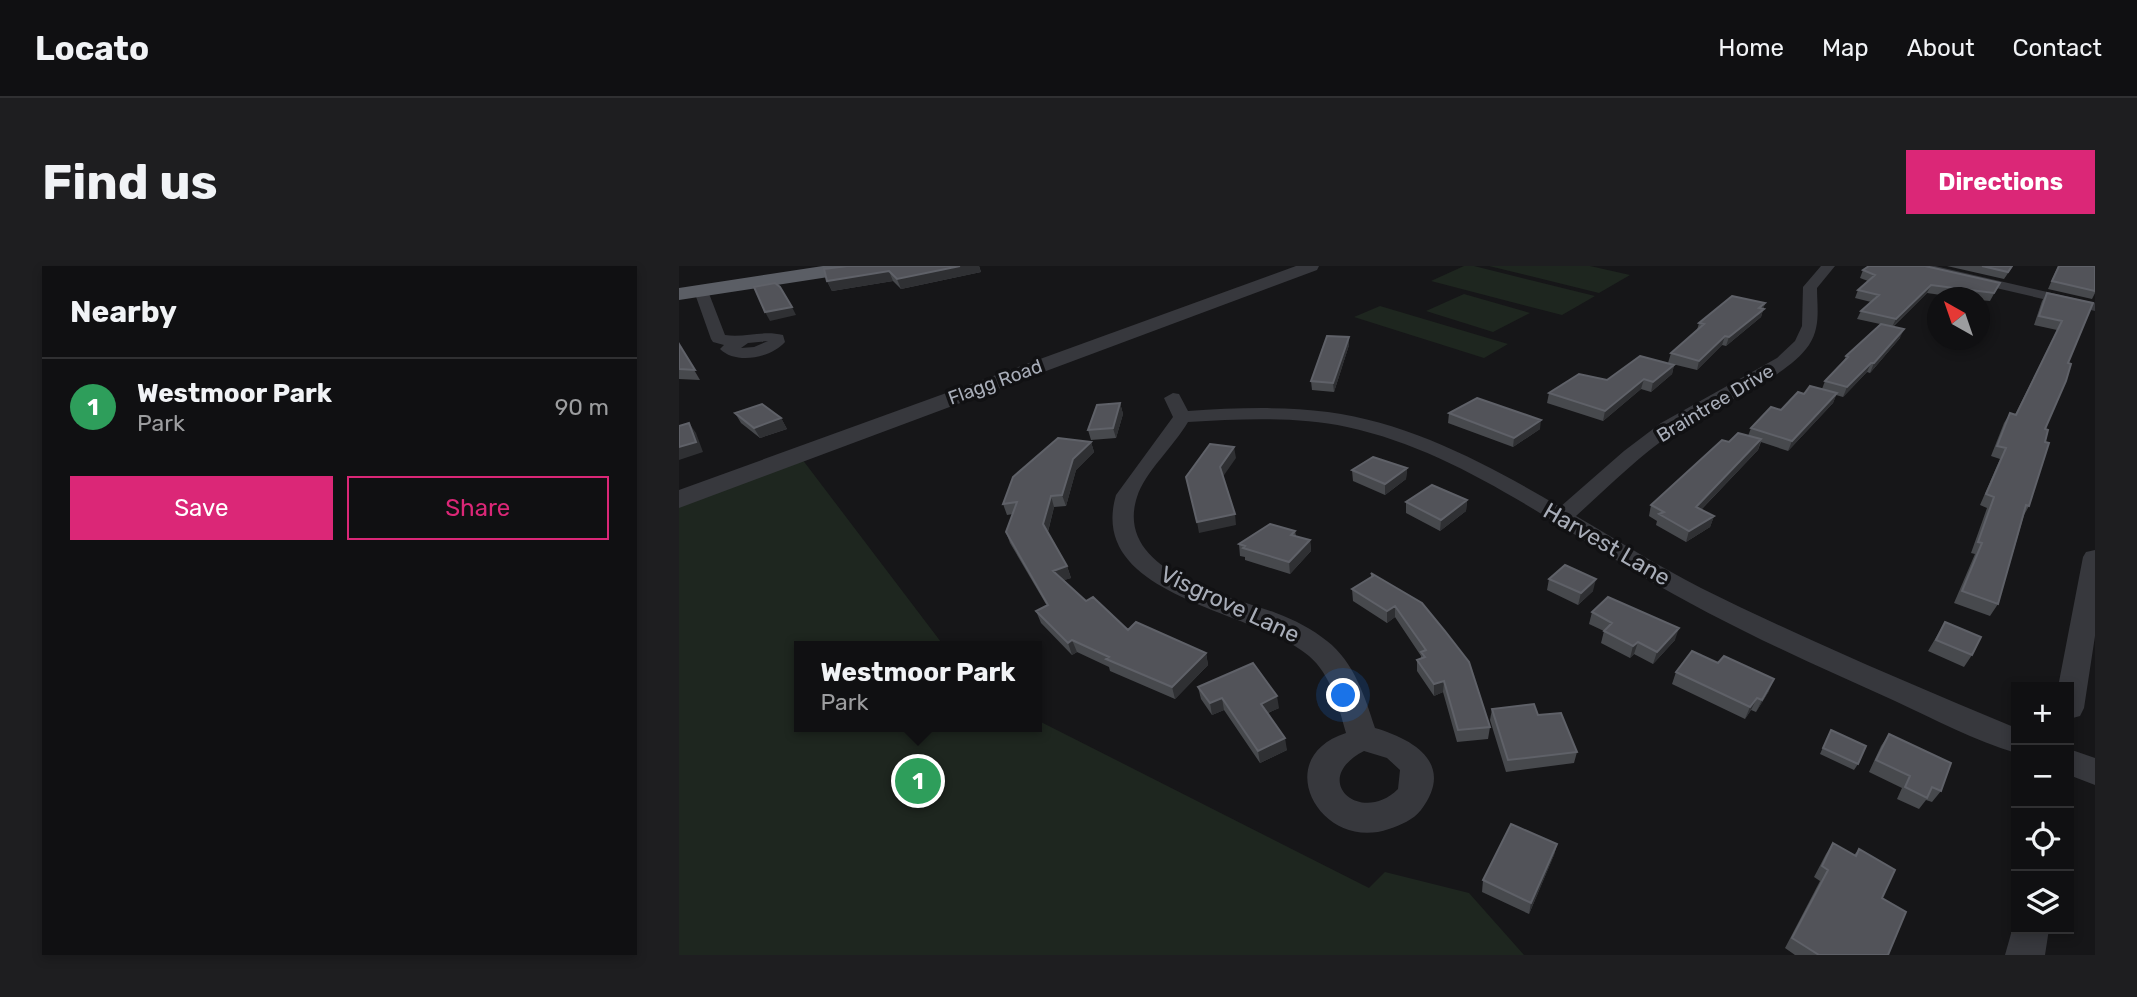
<!DOCTYPE html>
<meta charset="utf-8">
<style>
:root{--surface:#101012;--page:#1e1e20;--text:#f1f3f6;--muted:#9c9d9f;--line:#303032;--accent:#db2777}
body{margin:0;font-family:Rubik,sans-serif;background:var(--page);color:var(--text)}
.controls{position:absolute;right:21px;bottom:21px;display:grid;overflow:hidden;border-radius:0px;box-shadow:0 4px 10px #0003}
.controls button{width:63px;height:63px;display:grid;place-items:center;padding:0;border:0;border-bottom:2px solid var(--line);background:var(--surface);color:var(--text);font:35px sans-serif}
.compass{position:absolute;left:1248px;top:21px;width:63px;height:63px;border-radius:50%;background:var(--surface);box-shadow:0 4px 10px #0003;rotate:320deg}
.you{position:absolute;left:665px;top:430px;width:24px;height:24px;margin:-18px;border:5px solid #fff;border-radius:50%;background:#1a73e8;box-shadow:0 0 0 10px #1a73e833}
.badge{display:grid;place-items:center;width:46px;height:46px;border-radius:50%;background:var(--accent);color:#fff;font-size:23px;font-weight:700}
.pin{position:absolute;translate:-50% -50%;border:4px solid #fff;box-shadow:0 2px 7px #0006}
.popup{position:absolute;left:115px;top:375px;width:248px;height:91px;box-sizing:border-box;display:grid;place-content:center;border-radius:0px;background:var(--surface);filter:drop-shadow(0 2px 5px #0005);font-size:23px;white-space:nowrap;color:var(--muted)}
.popup b{font-size:26px;color:var(--text)}
.popup::after{content:'';position:absolute;left:50%;top:100%;margin-left:-14px;border:14px solid transparent;border-top-color:var(--surface)}
.list{margin:0;padding:0;list-style:none}
h2{display:flex;justify-content:space-between;align-items:center;height:91px;margin:0;padding:0 28px;font-size:30px}
h2 small{font-size:23px;font-weight:400;color:var(--muted)}
.list li{display:grid;grid-template-columns:46px 1fr auto;gap:21px;align-items:center;box-sizing:border-box;height:98px;padding:0 28px;border-top:2px solid var(--line)}
.list b{display:block;font-size:26px;white-space:nowrap}
.list p{margin:0;font-size:23px;white-space:nowrap;color:var(--muted)}
.list em{font-size:23px;font-style:normal;color:var(--muted)}
.actions{display:flex;gap:14px;padding:21px 28px}
.actions a{flex:1;padding:16px 0;border:2px solid var(--accent);border-radius:0px;text-align:center;font-size:24px;color:var(--accent)}
.actions .main{background:var(--accent);color:#fff}
.icon{flex:none;width:38px;height:38px;fill:none;stroke:currentColor;stroke-width:2;stroke-linecap:round;stroke-linejoin:round}
.map{position:relative;flex:none;width:1416px;height:689px;overflow:hidden;border-radius:0px}
header{display:flex;align-items:center;gap:42px;box-sizing:border-box;height:98px;padding:0 35px;background:var(--surface);border-bottom:2px solid var(--line)}
header strong{font-size:33px}
nav{display:flex;gap:38px;margin-inline-start:auto;font-size:24px}
.intro{display:flex;align-items:center;justify-content:space-between;box-sizing:border-box;height:168px;padding:0 42px}
h1{margin:0;font-size:49px}
.button{padding:18px 32px;border-radius:0px;background:var(--accent);color:#fff;font-size:24px;font-weight:700}
main{display:flex;gap:42px;padding:0 42px}
aside{flex:1;background:var(--surface);border-radius:0px;box-shadow:0 4px 10px #0003}
.map>svg:first-child{display:block}
.green{fill:#1e261f}
.lines{fill:none;stroke-linecap:round;stroke-linejoin:round}
.minor{fill:#37383d;fill-rule:evenodd}
.tertiary{fill:#37383d;fill-rule:evenodd}
.trunk{fill:#5b5e65;fill-rule:evenodd}
.wall{fill:#47494d}
.shaded-wall{fill:#2f3033}
.building{fill:#525359;stroke:#5f6168;stroke-width:2}
.labels{text-anchor:middle;dominant-baseline:central;stroke-width:7;stroke-linejoin:round;paint-order:stroke}
.far-street-label{font-size:19px;fill:#a8adb8;stroke:#111113}
.street-label{font-size:23px;fill:#a8adb8;stroke:#111113}
</style>
<header>
<strong>Locato</strong>
<nav><a>Home</a><a>Map</a><a>About</a><a>Contact</a></nav>
</header>
<div class="intro"><h1>Find us</h1><a class="button">Directions</a></div>
<main>
<aside>
<h2>Nearby<small></small></h2>
<ul class="list">
<li><span class="badge" style="background:#2e9e5b">1</span><div><b>Westmoor Park</b><p>Park</p></div><em>90 m</em></li>
</ul>
<div class="actions"><a class="main">Save</a><a>Share</a></div>
</aside>
<div class="map">
<svg width="1416" height="689" viewBox="0 0 1416 689">
<rect width="100%" height="100%" fill="#161618"/>
<path class="green" d="M785,0H795L916,30L883,49L752,15Z
M810,0H911L951,9L920,27Z
M785,28L851,47L814,66L747,45Z
M701,40L829,78L805,92L675,51Z
M123,193L265,380H120V461H358V454L690,622L706,606L790,627L845,689H0V239Z"/>
<g class="lines">
<path class="minor" d="M1142,0H1156L1138,22C1138,41 1142,61 1130,79C1105,115 1032,140 995,166C960,190 929,221 897,250C938,274 979,300 1022,322C1125,373 1231,418 1337,462V487C1296,475 1255,453 1216,435C1129,396 1041,357 960,308C867,253 775,184 668,161C616,150 562,153 509,156C495,180 466,206 458,231C434,306 549,329 597,347C616,354 633,363 648,375C675,396 686,431 696,462C737,474 776,499 742,544C734,554 722,559 710,563C642,587 589,492 667,467C659,439 652,409 630,390C576,343 407,332 437,229L494,151L485,132L494,127L500,128L509,145C556,142 603,140 649,146C732,157 810,199 881,241L945,185L982,157L1098,92L1116,75L1123,60L1124,21ZM685,485L708,492L721,504L719,523C682,560 629,514 685,485Z
M1232,0H1256L1416,37V45L1239,4Z
M22,21L29,25L46,69C66,72 83,64 104,69L106,76C92,92 57,99 41,83L45,79L34,76L32,73L15,25ZM89,75L75,81L62,82L69,77Z
M1416,284V370L1405,442L1401,450L1390,453V421H1379L1404,291L1407,286Z
M1390,483L1416,492V519L1390,509Z
M1337,650V663H1370L1366,689H1326Z"/>
<path class="tertiary" d="M617,0H640L638,4L0,242V224Z"/>
<path class="trunk" d="M144,0H192L182,6L0,34V22Z"/>
</g>
<path class="wall" d="M168,0H300L302,6L222,23L214,15L153,25L148,15Z
M1268,0H1334L1325,13Z
M1379,0H1416V27L1413,33L1369,23Z
M1184,4L1321,17L1311,35L1300,34V32H1283L1248,27L1214,61L1221,72L1191,107L1188,106L1164,131L1157,129L1154,137L1109,185L1082,176L1079,184L1022,244L1035,250L1031,261L1007,276L977,259L978,255L970,250L972,239L1050,176L1069,170L1072,162L1102,144L1125,128L1143,123L1146,115L1165,95L1167,90L1201,58L1178,53L1182,45L1192,36L1176,32L1179,24L1189,15L1181,12Z
M1368,27L1414,37L1389,97L1366,163V176L1350,240L1345,249L1319,338L1311,350L1275,337L1296,288L1292,287L1308,242L1301,239L1321,193L1312,190L1325,157L1331,147L1336,149L1378,64L1355,59L1363,35Z
M1086,37L1082,51L1047,80L1043,79L1018,104L989,97L992,87L1018,64L1020,57Z
M0,78L1,80L21,114L0,113Z
M670,79L655,126L633,124L632,115Z
M995,99L993,108L972,126L962,123L924,155L868,137L870,127Z
M441,137L444,148L437,172L412,174L409,164Z
M56,147L102,152L108,163L81,172L62,157Z
M770,147L861,163L834,181L769,157Z
M412,176L415,186L397,204L387,240L375,241L369,266L388,300L392,312L385,314L407,335L449,364L527,387L529,399L496,433L431,405L430,401L398,386L393,389L362,357L357,345L368,340L331,277L327,266L334,248L328,249L324,238Z
M728,202L727,213L706,229L674,215L673,204Z
M788,234L787,245L761,265L727,247V236Z
M616,265L617,270L631,274L632,285L611,308L566,294V291L561,290L560,278Z
M692,307L811,461L809,473L778,476L764,426L755,430L738,405V394L742,392V390L716,351L708,357L674,335L673,323L692,311Z
M870,313L914,325L899,339L868,324Z
M913,346L996,374L974,398L955,388L951,392L922,377L925,365L910,358Z
M1266,356L1293,389L1285,401L1249,385Z
M997,406L1090,425L1077,446L1072,444L1066,453L993,418Z
M519,421L600,442L589,447L608,484L581,497L545,444L533,449L522,433Z
M813,443L859,449L898,486L895,497L827,506L811,454Z
M1210,468L1262,525L1253,536L1247,534L1240,543L1218,533L1223,522L1190,506L1202,480Z
M1149,470L1179,498L1175,504L1141,488Z
M1154,577L1175,589L1180,583L1203,632L1209,689H1116L1106,682L1141,615L1135,611L1147,588Z
M878,578L875,589L850,648L803,626L804,614Z"/>
<path class="shaded-wall" d="M281,0H300L302,6L222,23L218,13Z
M210,5L214,15L153,25L148,15Z
M1252,19L1248,27L1213,61L1217,53Z
M1086,37L1082,51L1047,80L1050,71Z
M113,41L117,49L91,55L86,46Z
M1225,63L1221,72L1191,107L1195,97Z
M1046,70L1043,79L1018,104L1020,95Z
M670,71V79L655,126L654,117Z
M1192,97L1188,106L1164,131L1168,121Z
M995,99L993,108L972,126L974,116Z
M965,113L962,123L924,155L926,145Z
M1158,127L1154,137L1109,185L1113,175Z
M441,137L444,148L437,172L434,162Z
M102,152L108,163L81,172L75,162Z
M862,154L861,163L834,181L835,172Z
M10,157L17,167L24,186L0,194V181Z
M1082,173L1079,184L1014,252L1017,241Z
M412,176L415,186L397,204L387,240L383,229L394,193Z
M555,181L557,192L543,212L541,201Z
M728,202L727,213L706,229V218Z
M372,230L375,241L368,269L364,258Z
M788,234L787,245L761,265L762,254Z
M556,248L557,259L520,267L518,256Z
M1035,250L1031,261L1007,276L1010,265Z
M631,274L632,285L611,308L610,296Z
M388,300L392,312L379,316L374,305Z
M917,313L914,325L899,339L902,327Z
M716,340V351L708,357V345Z
M1000,362L996,374L974,398L978,386Z
M393,374L398,386L393,389L389,377Z
M959,376L955,388L951,392L954,380Z
M527,387L529,399L496,433L493,421Z
M1095,413L1090,425L1077,446L1083,434Z
M765,415L764,426L755,430V418Z
M598,430L600,442L584,449L582,438Z
M543,432L545,444L533,449L531,437Z
M1078,432L1072,444L1066,453L1071,441Z
M606,472L608,484L581,497L579,485Z
M878,578L875,589L850,648L852,637Z"/>
<path class="building" d="M168,0H281L218,13L210,5L148,15L145,3Z
M1190,0H1246L1321,17L1315,27L1252,19L1217,53L1182,45L1200,29L1179,24L1196,9L1184,4Z
M1303,0H1333L1329,6Z
M1380,0H1416V25L1373,15Z
M96,17L101,21L113,41L86,46L75,21Z
M1368,27L1414,37L1389,97L1392,98L1387,115L1366,163L1369,164L1366,176L1370,177L1350,240L1347,239L1319,338L1283,325L1303,277L1299,276L1315,231L1307,228L1327,182L1318,180L1331,147L1337,149L1383,55L1360,50Z
M1053,30L1086,37L1080,42L1085,43L1050,71L1046,70L1020,95L992,87L1025,58L1020,57Z
M1202,58L1225,63L1195,97H1192L1168,121L1146,115L1169,91L1167,90Z
M648,70L670,71L654,117L632,115Z
M0,78L16,104L0,103Z
M961,90L995,99L974,116L965,113L926,145L870,127L900,108L928,114Z
M1131,120L1158,127L1113,175L1072,162L1092,141L1102,144L1119,126L1125,128Z
M798,132L862,154L835,172L770,147Z
M441,137L434,162L409,164L418,139Z
M83,138L102,152L75,162L56,147Z
M10,157L17,176L0,181V160Z
M1059,167L1082,173L1017,241L1035,250L1010,265L980,248L985,246L972,239L1043,174L1050,176Z
M379,172L412,176L394,193L383,229L372,230L364,258L388,300L374,305L407,335L414,331L449,364L457,356L527,387L493,421L427,393L430,391L393,374L389,377L357,345L369,339L327,266L338,236L324,238L334,211Z
M531,178L555,181L541,201L556,248L518,256L507,211Z
M694,191L728,202L706,218L673,204Z
M753,219L788,234L762,254L727,236Z
M591,258L616,265L612,269L631,274L610,296L564,282L566,280L560,278Z
M886,299L917,313L902,327L870,313Z
M692,307L743,337L766,365L790,396L811,461L779,464L765,415L755,418L738,394L746,391L742,386L747,384L716,340L708,345L673,323L694,310Z
M929,331L1000,362L978,386L959,376L954,380L925,365L933,357L913,346Z
M1266,356L1302,371L1293,389L1257,374Z
M1013,385L1039,397L1045,390L1095,413L1083,434L1078,432L1071,441L997,406Z
M574,397L598,430L582,438L606,472L579,485L543,432L531,437L519,421Z
M855,438L859,449L882,447L898,486L829,494L813,443Z
M1152,464L1187,480L1179,498L1144,482Z
M1210,468L1272,497L1262,525L1253,521L1248,532L1226,521L1231,510L1197,494Z
M832,558L878,578L852,637L804,614Z
M1154,577L1177,590L1180,583L1216,604L1203,632L1227,646L1209,689H1140L1113,672L1149,604L1143,600Z"/>
<g class="labels">
<g class="far-street-label">
<text transform="translate(316 116) rotate(-20)">Flagg Road</text>
<text transform="translate(1036 137) rotate(-31)">Braintree Drive</text>
</g>
<g class="street-label">
<text transform="translate(928 278) rotate(30)">Harvest Lane</text>
<text transform="translate(551 338) rotate(25)">Visgrove Lane</text>
</g>
</g>
</svg>
<div class="controls">
<button>+</button>
<button>−</button>
<button><svg class="icon" aria-label="locate" viewBox="0 0 24 24"><circle cx="12" cy="12" r="6"/><path d="M12 2v4M12 18v4M2 12h4M18 12h4"/></svg></button>
<button><svg class="icon" aria-label="layers" viewBox="0 0 24 24"><path d="M12 4l9 5-9 5-9-5zM3 14l9 5 9-5"/></svg></button>
</div>
<svg class="compass" viewBox="-18 -18 36 36"><path d="M0-13l5 13h-10z" fill="#e53935"/><path d="M0 13l5-13h-10z" fill="#9c9d9f"/></svg>
<div class="you"></div>
<div class="pin badge" style="left:239px;top:515px;background:#2e9e5b">1</div>
<div class="popup"><b>Westmoor Park</b>Park</div>
</div>
</main>
